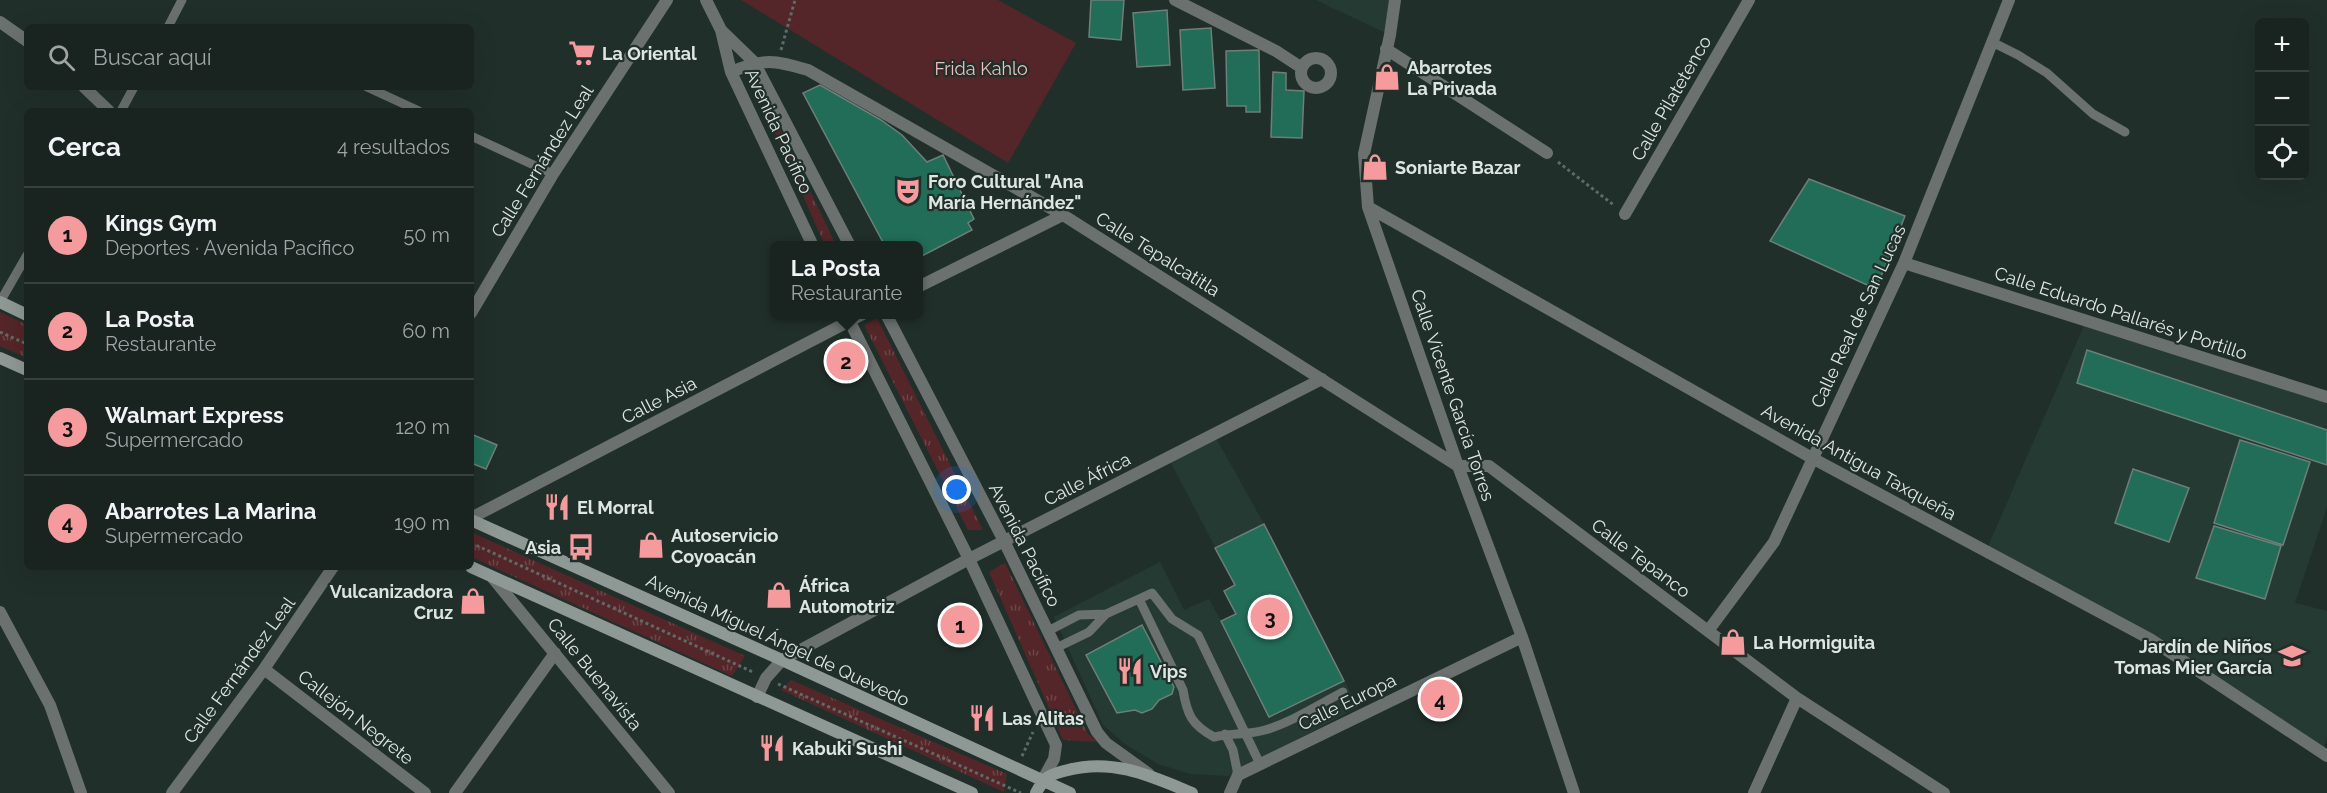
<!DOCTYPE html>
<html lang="es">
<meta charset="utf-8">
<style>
:root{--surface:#192320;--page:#262f2d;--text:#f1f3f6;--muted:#9fa4a5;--line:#37403e;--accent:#f59b9d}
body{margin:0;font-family:Raleway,sans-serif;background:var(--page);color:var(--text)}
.controls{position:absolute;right:18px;top:18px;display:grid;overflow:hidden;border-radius:9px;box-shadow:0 6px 24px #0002}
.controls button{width:54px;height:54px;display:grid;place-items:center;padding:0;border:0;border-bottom:2px solid var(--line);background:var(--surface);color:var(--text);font:30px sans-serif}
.you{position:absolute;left:957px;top:490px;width:21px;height:21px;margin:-15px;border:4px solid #fff;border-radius:50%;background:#1a73e8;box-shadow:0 0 0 9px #1a73e833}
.badge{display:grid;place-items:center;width:39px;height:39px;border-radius:50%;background:var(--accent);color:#111;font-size:20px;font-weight:700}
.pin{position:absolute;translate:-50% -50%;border:3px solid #fff;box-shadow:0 2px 6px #0006}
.popup{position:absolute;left:770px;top:241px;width:153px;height:78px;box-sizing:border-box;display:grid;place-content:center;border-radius:9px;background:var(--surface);filter:drop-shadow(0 2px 4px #0005);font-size:20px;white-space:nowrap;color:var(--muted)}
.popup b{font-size:22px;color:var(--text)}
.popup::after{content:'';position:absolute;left:50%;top:100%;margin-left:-12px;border:12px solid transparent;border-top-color:var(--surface)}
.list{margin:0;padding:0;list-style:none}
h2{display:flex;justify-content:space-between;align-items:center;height:78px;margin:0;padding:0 24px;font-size:26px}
h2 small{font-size:20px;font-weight:400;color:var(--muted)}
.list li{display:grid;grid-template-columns:39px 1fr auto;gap:18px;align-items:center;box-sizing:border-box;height:96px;padding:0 24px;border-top:2px solid var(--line)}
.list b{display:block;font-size:22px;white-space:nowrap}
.list p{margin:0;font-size:20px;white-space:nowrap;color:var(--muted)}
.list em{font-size:20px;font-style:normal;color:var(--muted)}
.icon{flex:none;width:33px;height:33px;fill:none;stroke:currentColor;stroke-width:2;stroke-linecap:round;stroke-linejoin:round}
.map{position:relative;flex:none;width:2327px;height:793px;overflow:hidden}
.search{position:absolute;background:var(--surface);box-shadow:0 6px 24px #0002;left:24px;top:24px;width:450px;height:66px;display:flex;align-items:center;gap:15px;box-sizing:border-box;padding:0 21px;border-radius:9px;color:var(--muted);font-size:22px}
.panel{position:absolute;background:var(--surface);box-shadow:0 6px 24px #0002;left:24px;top:108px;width:450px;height:462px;border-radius:9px}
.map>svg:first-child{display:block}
.built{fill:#263a34}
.grass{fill:url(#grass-tufts)}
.park{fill:#542629}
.building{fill:#226d58;stroke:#6e7e78;stroke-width:1.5}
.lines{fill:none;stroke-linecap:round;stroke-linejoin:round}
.path{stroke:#5f6b67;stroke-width:3;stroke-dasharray:3 3;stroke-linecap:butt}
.lane{stroke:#6a716e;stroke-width:9}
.street{stroke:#6a716e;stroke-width:12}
.secondary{stroke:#8e9894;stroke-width:12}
.labels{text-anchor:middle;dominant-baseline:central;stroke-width:4.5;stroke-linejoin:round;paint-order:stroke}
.poi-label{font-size:18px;font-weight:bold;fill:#dee6e3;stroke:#212f2a;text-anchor:start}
.park-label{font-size:18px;fill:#f7bdbe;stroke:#212f2a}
.street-label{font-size:18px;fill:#dee6e3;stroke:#212f2a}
</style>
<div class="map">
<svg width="2327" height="793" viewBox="0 0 2327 793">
<defs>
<pattern id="grass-tufts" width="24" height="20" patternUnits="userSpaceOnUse" patternTransform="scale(1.5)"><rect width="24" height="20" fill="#542629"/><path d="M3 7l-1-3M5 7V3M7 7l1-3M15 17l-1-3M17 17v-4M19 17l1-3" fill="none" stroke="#6c4648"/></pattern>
</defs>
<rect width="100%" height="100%" fill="#212f2a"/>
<path class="built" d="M1316,0H1395L1390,35Z
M2086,321L2327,397V507L2295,603L2327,611V738L2322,753L2151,639L1986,551Z
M1216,438L1264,524L1358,707L1228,776L1191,774L1158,764L1125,744L1103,725L1054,617L1160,562L1184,610L1209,599L1221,621L1235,614L1224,591L1235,585L1170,461Z"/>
<path class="grass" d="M766,113L775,118L836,245H825Z
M0,312L27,325V358L0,346Z
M877,318L983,530H968L864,325Z
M471,532L745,656L732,676L471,557Z
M1005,563L1088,734L1098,742L1063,740L989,572Z
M791,680L1007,774L1004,792L781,690Z"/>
<path class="park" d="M741,0H998L1076,43L1008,163Z"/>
<path class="building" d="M1091,0H1124L1121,40L1089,37Z
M1167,10L1170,65L1137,67L1133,13Z
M1211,28L1215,88L1183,90L1180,30Z
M1259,50L1260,112H1246V106H1227L1226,51Z
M1273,72L1286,73V90L1304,91L1302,138L1271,137Z
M820,85L881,120L902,135L927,162L943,155L974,219L968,223L972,230L918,258V246H885L803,93Z
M1809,179L1905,216L1876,289L1770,241Z
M2087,350L2327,430V465L2077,383Z
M471,434L497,445L486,469L471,463Z
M2240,440L2310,462L2283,545L2214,523Z
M2133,469L2189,488L2169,542L2115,523Z
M1264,524L1344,681L1269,717L1221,621L1236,614L1224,591L1235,585L1215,548Z
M2214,526L2281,546L2265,599L2196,578Z
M1142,625L1174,687L1172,694L1159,700L1152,709L1142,713L1135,710L1117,713L1086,655Z"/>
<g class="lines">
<path class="path" d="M781,50L795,0
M1558,162L1615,206
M0,332L27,344
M471,543L753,672
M778,684L1021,793
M1022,756L1033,732"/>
<path class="lane" d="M168,27L182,0
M1992,42L2018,55L2047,73L2093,114L2125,132
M367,87L419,111
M121,111L134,87
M471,136L553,174
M0,302L27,255
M1139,599L1183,690C1187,715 1192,725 1214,737C1231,733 1248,735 1265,730C1292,722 1318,705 1343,692
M1048,631L1079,615L1106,614
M1056,648L1089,632L1106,614L1152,593L1172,619L1198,635L1260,764
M1225,734L1233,750L1238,775"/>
<path class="street" d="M706,0L721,30L731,72L813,246
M1175,0L1276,51L1302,68
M1395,0L1390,35L1364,154L1368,207L1458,466L1522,637L1574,793
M0,22L27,41
M721,30L754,62L850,246
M1386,49L1547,153
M1301 73a15 15 0 1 1 30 0a15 15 0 1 1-30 0Z
M731,72C765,58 773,60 808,70L1063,215L1458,466
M84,87L109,111
M1368,207L1812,458L2150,639L2327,756
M1625,214L1749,0
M1904,263L2327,397
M918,287L1063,215
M471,313L553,174L667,0
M846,314L969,559L1056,745L1054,759L1042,781
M886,314L1004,541L1097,732L1106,743L1149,774
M1458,466H1489L1797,698L1944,793
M471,518L863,314
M492,577L669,793
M0,612L50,705L81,793
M1708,631L1774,542L1904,263L2009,0
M264,669L425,793
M757,697L766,678L782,660L969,559L1322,379
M172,793L264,669L333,567
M455,793L555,653
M1230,793L1238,775L1522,637
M1754,793L1797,698"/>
<path class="secondary" d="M0,302L27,315
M0,358L27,370
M471,520L782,660L1070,793
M471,567L972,793
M1036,793C1044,777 1050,774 1068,770C1113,758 1151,776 1192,793"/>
</g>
<defs>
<symbol id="supermarket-bare" viewBox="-9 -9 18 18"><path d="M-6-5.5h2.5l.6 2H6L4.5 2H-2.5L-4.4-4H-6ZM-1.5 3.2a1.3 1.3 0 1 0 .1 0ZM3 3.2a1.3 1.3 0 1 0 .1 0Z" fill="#f59b9d" stroke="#212f2a" stroke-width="2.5" paint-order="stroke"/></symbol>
<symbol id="shop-bare" viewBox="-9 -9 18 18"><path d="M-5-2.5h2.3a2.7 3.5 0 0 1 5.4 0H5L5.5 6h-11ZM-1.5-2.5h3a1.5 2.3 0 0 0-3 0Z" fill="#f59b9d" stroke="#212f2a" stroke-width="2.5" paint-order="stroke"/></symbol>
<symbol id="theatre-bare" viewBox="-9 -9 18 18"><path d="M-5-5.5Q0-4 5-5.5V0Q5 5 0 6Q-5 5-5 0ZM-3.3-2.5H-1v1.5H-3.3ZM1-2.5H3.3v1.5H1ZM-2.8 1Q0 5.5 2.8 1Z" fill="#f59b9d" stroke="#212f2a" stroke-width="2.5" paint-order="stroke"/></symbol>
<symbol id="restaurant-bare" viewBox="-9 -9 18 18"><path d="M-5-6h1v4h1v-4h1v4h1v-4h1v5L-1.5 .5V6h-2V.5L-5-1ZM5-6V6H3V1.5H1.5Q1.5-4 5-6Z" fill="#f59b9d" stroke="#212f2a" stroke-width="2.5" paint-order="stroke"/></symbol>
<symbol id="bus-bare" viewBox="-9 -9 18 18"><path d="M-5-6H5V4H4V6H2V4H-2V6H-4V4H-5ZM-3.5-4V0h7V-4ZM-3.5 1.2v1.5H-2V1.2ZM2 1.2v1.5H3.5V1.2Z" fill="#f59b9d" stroke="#212f2a" stroke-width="2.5" paint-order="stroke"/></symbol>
<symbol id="school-bare" viewBox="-9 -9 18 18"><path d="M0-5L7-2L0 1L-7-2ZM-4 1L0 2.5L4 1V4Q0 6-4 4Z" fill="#f59b9d" stroke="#212f2a" stroke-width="2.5" paint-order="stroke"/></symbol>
</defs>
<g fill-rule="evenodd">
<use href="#supermarket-bare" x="563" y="34" width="38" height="38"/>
<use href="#shop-bare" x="1368" y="58" width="38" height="38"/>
<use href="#shop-bare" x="1356" y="148" width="38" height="38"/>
<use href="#theatre-bare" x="889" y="172" width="38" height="38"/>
<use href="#restaurant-bare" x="538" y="488" width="38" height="38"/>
<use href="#shop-bare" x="632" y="526" width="38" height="38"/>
<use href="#bus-bare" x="562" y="528" width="38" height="38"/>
<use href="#shop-bare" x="760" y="576" width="38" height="38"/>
<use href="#shop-bare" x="454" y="582" width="38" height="38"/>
<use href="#shop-bare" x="1714" y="623" width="38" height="38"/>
<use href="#school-bare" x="2273" y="637" width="38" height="38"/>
<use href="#restaurant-bare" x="1111" y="652" width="38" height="38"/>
<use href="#restaurant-bare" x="963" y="699" width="38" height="38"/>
<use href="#restaurant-bare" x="753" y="729" width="38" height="38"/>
</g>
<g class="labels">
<g class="poi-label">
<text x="602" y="53">La Oriental</text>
<text x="1407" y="67">Abarrotes<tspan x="1407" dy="21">La Privada</tspan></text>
<text x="1395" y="167">Soniarte Bazar</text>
<text x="928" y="181">Foro Cultural "Ana<tspan x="928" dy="21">María Hernández"</tspan></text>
<text x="577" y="507">El Morral</text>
<text x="671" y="535">Autoservicio<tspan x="671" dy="21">Coyoacán</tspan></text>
<text x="561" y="547" text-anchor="end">Asia</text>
<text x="799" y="585">África<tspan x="799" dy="21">Automotriz</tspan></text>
<text x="453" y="591" text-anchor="end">Vulcanizadora<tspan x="453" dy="21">Cruz</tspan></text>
<text x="1753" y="642">La Hormiguita</text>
<text x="2272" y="646" text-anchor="end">Jardín de Niños<tspan x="2272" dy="21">Tomas Mier García</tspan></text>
<text x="1150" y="671">Vips</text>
<text x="1002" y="718">Las Alitas</text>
<text x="792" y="748">Kabuki Sushi</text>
</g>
<g class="park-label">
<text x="981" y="68">Frida Kahlo</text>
</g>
<g class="street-label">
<text transform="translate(1671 98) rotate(-60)">Calle Pilatetenco</text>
<text transform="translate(779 131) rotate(65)">Avenida Pacífico</text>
<text transform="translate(542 161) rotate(-58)">Calle Fernández Leal</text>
<text transform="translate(1158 254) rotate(32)">Calle Tepalcatitla</text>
<text transform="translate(2121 313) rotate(18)">Calle Eduardo Pallarés y Portillo</text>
<text transform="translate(1858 316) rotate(-65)">Calle Real de San Lucas</text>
<text transform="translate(1453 395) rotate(71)">Calle Vicente García Torres</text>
<text transform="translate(659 400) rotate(-27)">Calle Asia</text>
<text transform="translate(1859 462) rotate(29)">Avenida Antigua Taxqueña</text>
<text transform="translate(1087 479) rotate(-27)">Calle África</text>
<text transform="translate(1025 545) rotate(63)">Avenida Pacífico</text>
<text transform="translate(1641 558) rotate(37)">Calle Tepanco</text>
<text transform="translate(778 640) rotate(25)">Avenida Miguel Ángel de Quevedo</text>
<text transform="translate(239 670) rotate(-54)">Calle Fernández Leal</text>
<text transform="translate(595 674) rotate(51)">Calle Buenavista</text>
<text transform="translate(1347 702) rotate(-26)">Calle Europa</text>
<text transform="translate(356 717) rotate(38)">Callejón Negrete</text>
</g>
</g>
</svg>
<div class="controls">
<button>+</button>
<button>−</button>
<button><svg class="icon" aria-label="locate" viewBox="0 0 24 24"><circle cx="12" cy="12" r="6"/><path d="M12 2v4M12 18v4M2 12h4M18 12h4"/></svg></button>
</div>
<div class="you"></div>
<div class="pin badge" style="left:960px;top:625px">1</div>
<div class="pin badge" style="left:846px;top:361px">2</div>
<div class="popup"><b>La Posta</b>Restaurante</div>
<div class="pin badge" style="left:1270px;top:617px">3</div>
<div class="pin badge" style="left:1440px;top:699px">4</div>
<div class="search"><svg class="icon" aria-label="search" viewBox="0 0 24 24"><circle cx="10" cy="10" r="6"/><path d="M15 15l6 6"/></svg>Buscar aquí</div>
<section class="panel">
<h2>Cerca<small>4 resultados</small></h2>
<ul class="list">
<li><span class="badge">1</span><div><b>Kings Gym</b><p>Deportes · Avenida Pacífico</p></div><em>50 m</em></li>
<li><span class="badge">2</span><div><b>La Posta</b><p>Restaurante</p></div><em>60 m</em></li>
<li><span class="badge">3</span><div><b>Walmart Express</b><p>Supermercado</p></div><em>120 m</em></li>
<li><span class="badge">4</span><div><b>Abarrotes La Marina</b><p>Supermercado</p></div><em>190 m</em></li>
</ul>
</section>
</div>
